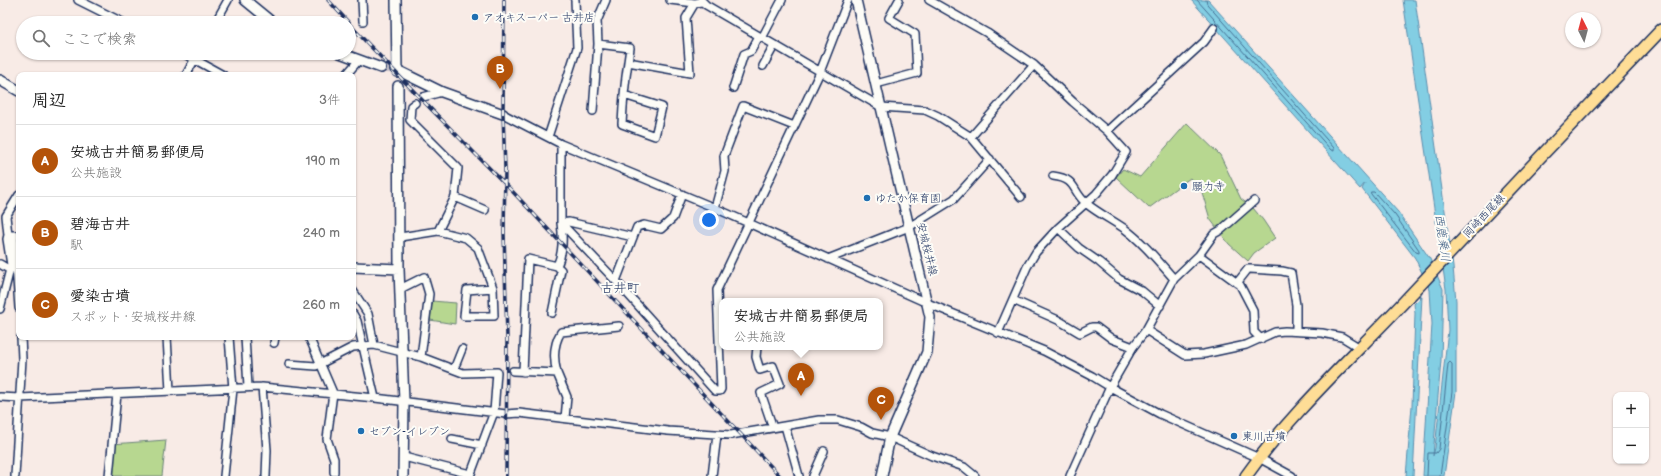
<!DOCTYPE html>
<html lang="ja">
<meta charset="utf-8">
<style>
:root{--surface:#fff;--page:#f6f6f6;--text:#222;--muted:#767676;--line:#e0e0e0;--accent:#b45309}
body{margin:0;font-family:"Balsamiq Sans","Klee One",sans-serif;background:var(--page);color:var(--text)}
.controls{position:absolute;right:12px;bottom:12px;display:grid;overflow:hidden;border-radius:8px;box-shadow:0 1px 3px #0004}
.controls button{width:36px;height:36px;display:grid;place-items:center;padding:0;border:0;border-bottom:1px solid var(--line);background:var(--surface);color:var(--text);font:20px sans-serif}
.compass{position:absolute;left:1565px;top:12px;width:36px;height:36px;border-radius:50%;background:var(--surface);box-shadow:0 1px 3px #0004;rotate:354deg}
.you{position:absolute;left:709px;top:220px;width:14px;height:14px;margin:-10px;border:3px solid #fff;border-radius:50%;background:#1a73e8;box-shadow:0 0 0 6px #1a73e833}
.badge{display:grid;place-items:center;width:26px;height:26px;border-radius:50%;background:var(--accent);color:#fff;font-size:13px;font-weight:700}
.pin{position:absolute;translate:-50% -33px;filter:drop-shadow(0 1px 2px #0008)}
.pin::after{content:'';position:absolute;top:21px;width:14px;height:12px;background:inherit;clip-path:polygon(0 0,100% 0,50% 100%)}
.popup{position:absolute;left:719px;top:298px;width:164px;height:52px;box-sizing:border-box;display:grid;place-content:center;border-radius:8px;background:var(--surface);filter:drop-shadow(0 1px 3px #0005);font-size:13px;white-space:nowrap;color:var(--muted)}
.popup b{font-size:15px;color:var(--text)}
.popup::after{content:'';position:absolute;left:50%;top:100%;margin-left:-8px;border:8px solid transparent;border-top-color:var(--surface)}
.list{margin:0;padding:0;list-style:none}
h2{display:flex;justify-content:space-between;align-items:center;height:52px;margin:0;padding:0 16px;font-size:17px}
h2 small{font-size:13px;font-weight:400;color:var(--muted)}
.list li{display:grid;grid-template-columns:26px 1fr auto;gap:12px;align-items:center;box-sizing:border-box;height:72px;padding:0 16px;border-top:1px solid var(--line)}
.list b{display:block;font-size:15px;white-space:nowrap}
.list p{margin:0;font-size:13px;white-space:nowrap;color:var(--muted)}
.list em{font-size:13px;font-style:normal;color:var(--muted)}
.icon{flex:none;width:22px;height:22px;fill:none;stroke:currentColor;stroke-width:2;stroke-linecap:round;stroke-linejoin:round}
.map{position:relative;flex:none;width:1661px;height:476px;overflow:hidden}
.search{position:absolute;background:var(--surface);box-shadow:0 1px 3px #0004;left:16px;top:16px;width:340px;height:44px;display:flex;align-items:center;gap:10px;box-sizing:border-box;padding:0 14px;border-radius:22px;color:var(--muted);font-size:15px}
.panel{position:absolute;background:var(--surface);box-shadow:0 1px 3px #0004;left:16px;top:72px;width:340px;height:268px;border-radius:8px}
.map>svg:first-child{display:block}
.green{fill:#b7d790;stroke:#698377}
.water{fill:#83cee3;stroke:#598eae}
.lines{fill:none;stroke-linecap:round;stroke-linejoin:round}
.shore{stroke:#456f93;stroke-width:1}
.stream{stroke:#598eae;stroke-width:2}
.secondary-tunnel{stroke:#ccc5cb;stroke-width:9;stroke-dasharray:9 4.5;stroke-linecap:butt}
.street-casing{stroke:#1b2f5e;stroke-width:10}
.secondary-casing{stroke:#1b2f5e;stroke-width:12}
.primary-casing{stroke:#1b2f5e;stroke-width:14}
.street{stroke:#fdfcf7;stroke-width:7}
.secondary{stroke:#fdfcf7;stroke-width:9}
.primary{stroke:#fedd96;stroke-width:11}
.rail-casing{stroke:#1b2f5e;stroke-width:3.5}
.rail{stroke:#fdfcf7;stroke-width:2;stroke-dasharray:6;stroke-linecap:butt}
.poi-dot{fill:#1f6fb2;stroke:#fdfcf7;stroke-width:1.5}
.labels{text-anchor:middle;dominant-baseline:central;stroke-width:4;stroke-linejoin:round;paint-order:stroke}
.poi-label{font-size:11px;fill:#1b2f5e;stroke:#fdfcf7;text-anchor:start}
.street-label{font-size:11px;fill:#1b2f5e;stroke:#fdfcf7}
.water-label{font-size:12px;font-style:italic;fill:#35577f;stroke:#fdfcf7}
.quarter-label{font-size:13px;fill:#1b2f5e;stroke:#fdfcf7}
</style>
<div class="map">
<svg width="1661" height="476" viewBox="0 0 1661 476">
<rect width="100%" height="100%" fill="#f8ebe6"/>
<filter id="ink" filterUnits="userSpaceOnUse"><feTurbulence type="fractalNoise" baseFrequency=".025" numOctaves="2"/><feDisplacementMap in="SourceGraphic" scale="8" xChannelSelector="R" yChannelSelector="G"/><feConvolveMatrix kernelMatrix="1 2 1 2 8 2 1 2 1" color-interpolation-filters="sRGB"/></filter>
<g filter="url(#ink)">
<path class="green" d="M1187,123L1220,155L1241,199L1253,208L1263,220L1275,238L1254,253L1248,261L1229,244L1210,219L1201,189L1190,178L1149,208L1116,177L1123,169L1140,177Z
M432,301L456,303L455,324L430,320Z
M166,440L162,476H109L112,444Z"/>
<path class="water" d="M1191,0H1208L1398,212L1430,259L1443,289L1441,360L1433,456L1435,448L1448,330L1446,289L1403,0H1415L1453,267L1456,301V392L1444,476H1423L1432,324L1430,290L1415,258L1362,189L1365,183L1360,189Z
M1422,296L1413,476H1406L1412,406L1415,313L1414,304Z"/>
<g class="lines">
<path class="shore" d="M1197,0L1331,150L1334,151V148L1207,4L1206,0
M1371,192H1374L1395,215L1419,250V253L1416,252L1371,194Z
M1427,476L1428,453H1436L1439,449L1448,364L1450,362L1452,364V392L1440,476"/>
<path class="stream" d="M1420,299L1421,290"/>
<path class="secondary-tunnel" d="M381,68L395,69"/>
<defs>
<path id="street" d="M78,0L124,23
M362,0L363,21
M670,0L695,3
M701,0L706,5L881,107L925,110L938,116L971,137L1021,197
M929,0L987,33L1034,65L1073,102L1107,131L1126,152L1112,175L1096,194L1058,228L1036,252L1027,267L998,333
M215,23L228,0
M762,38L782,0
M598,44L630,48L628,62
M183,53L223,75
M763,66L774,46
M186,75L198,53
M346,75L359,60
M876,84L917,73L915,34L889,18L899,0
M733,88L744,54L751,51L759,36
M624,95L662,107L655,136L622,124C623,103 625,82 628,62L690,73L686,18L695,3L701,2
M423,97L442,92
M593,111L598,44L597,21L606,0
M503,114L561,144L715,208L927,303L1044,351L1092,376L1110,387L1160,414L1259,458L1292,476
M1107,131L1204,42L1214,28
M548,137L577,48L575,0
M971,137L1034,65
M561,144V223L616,281L715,391H720L721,389L717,290L820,72L848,0
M1053,176C1078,179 1071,191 1087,204C1098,213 1112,220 1125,229C1144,243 1159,262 1174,279L1146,330L1133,347L1110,387L1070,476
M19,195L6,216L8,235H19
M455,197L485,210
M715,208L725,171L724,156L743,106L794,126
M1058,228L1079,248L1099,262L1119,279L1142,291L1160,306
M438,231L466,238L478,248L493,288L494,316H464L467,290L493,288
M14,235L19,308
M400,237L438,231L455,197L458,168L410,120L411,106L415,103
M1199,255L1240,285L1253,310L1254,332L1261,339
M828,259L909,227L954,199L990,159
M0,264L10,270
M557,266C563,253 563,237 561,223L569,222L633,237
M1174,279L1199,255L1214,234L1221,230L1254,201
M616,281L637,227L644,225L661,229L673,218L682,194
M1237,283L1248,269H1250L1282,271L1291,273L1296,305V331
M400,289L424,277L429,294L421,357
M353,291L368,314L374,345
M1013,300L1058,320L1080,333L1092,327H1096L1112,339L1133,347
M0,309L11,265L7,239L8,235
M353,314L357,321L375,398
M1146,330L1185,355L1204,354L1246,345L1275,332L1285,331L1322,333L1342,337L1360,348
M167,337L170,391
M245,337L248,387
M309,337L333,393L327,439L334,459V472
M274,343L275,337
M757,347L756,357L760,370L773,366L780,384L761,393L773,428
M289,364L316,366L353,347L374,345L421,357L463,373L497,372L494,412L470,476
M454,369L462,349
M513,371L557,373L567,397L565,418
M523,372L528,259L557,266L561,270L552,313
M557,373C553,358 553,345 561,332L619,326
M262,387L267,450L266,476
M0,397L20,398L262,387L375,398L506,414L519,413L668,431L731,435L819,420H838L861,427L872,433L890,437L932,456L964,467L975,476
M785,426L799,476
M452,439L482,445
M404,457L470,474
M15,476L22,359L21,337
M109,476L117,394
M224,476L233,389L229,337
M712,476L717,435
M813,476L824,451"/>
<path id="secondary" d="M245,0L273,23
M396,0L397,72
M856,0L930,317L927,352L890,437L882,476
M340,53L381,68
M395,69L442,92L503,114
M0,80L19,91
M398,86L399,269L404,402L403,476
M353,267L399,269"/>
<path id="primary" d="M1246,476C1291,413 1349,360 1402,304C1488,212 1574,121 1661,30"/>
</defs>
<use href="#street" class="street-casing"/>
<use href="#secondary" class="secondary-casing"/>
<use href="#primary" class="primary-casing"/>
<use href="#street" class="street"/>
<use href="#secondary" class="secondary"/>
<use href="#primary" class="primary"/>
<defs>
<path id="rail" d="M328,0L349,23
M504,0L503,114L505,169L504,233L507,337L506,476
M349,24L430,108L513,192L780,476"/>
</defs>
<use href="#rail" class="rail-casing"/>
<use href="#rail" class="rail"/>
</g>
</g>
<g class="poi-dot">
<circle cx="475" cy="17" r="4"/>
<circle cx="1184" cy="186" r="4"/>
<circle cx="867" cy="198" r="4"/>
<circle cx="361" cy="431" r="4"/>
<circle cx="1234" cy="436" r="4"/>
</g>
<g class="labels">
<g class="poi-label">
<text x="483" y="17">アオキスーパー 古井店</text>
<text x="1192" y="186">願力寺</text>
<text x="875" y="198">ゆたか保育園</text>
<text x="369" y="431">セブン-イレブン</text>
<text x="1242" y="436">東川古墳</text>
</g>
<g class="street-label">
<text transform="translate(1484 216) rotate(-47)">岡崎西尾線</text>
<text transform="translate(927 249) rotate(76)">安城桜井線</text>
</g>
<g class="water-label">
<text transform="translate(1442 238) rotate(82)">西鹿乗川</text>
</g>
<g class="quarter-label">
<text x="620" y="288">古井町</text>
</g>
</g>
</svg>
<div class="controls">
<button>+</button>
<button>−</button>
</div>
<svg class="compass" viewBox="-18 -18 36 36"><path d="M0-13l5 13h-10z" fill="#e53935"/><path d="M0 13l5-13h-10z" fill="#767676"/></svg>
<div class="you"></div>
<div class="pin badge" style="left:801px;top:396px">A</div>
<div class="popup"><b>安城古井簡易郵便局</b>公共施設</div>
<div class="pin badge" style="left:500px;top:89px">B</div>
<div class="pin badge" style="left:881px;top:420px">C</div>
<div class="search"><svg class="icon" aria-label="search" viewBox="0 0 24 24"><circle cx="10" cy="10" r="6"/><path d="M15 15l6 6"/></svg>ここで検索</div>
<section class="panel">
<h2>周辺<small>3件</small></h2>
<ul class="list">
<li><span class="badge">A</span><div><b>安城古井簡易郵便局</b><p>公共施設</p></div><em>190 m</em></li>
<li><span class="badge">B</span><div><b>碧海古井</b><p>駅</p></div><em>240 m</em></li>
<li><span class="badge">C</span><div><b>愛染古墳</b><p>スポット · 安城桜井線</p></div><em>260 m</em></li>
</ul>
</section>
</div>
